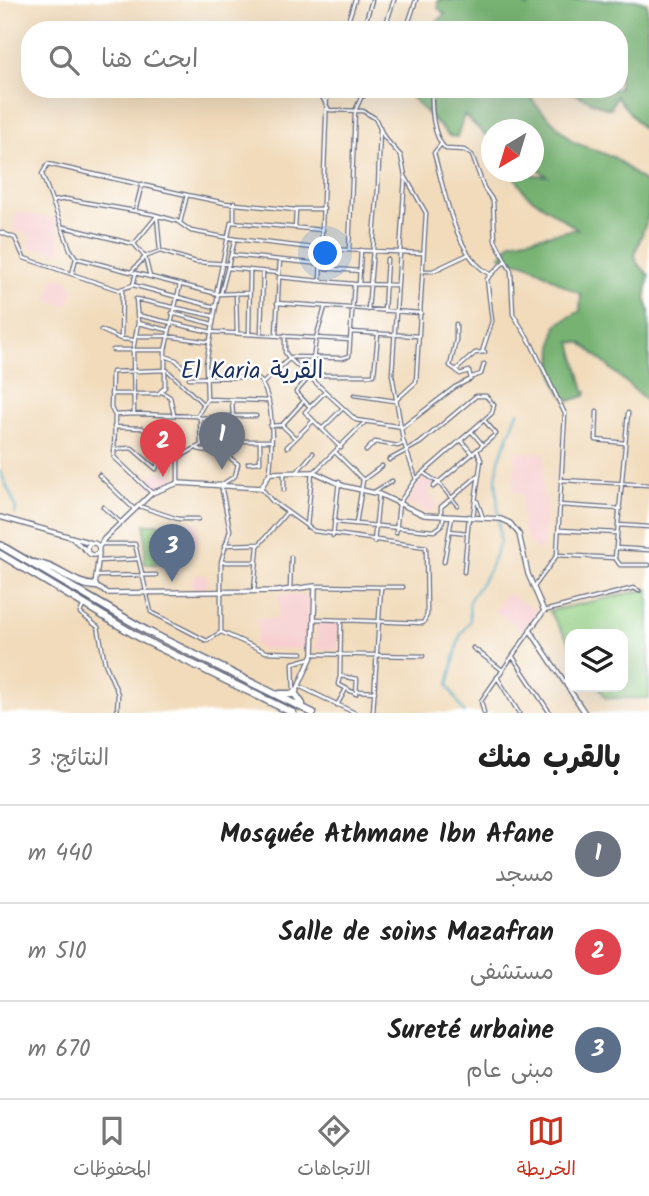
<!DOCTYPE html>
<html lang="ar">
<meta charset="utf-8">
<style>
:root{--surface:#fff;--page:#f2f2f2;--text:#222;--muted:#767676;--line:#e0e0e0;--accent:#c8321e}
body{margin:0;font-family:Kalam,"Playpen Sans Arabic",sans-serif;background:var(--page);color:var(--text);direction:rtl}
.controls{position:absolute;right:21px;bottom:21px;display:grid;overflow:hidden;border-radius:14px;box-shadow:0 7px 28px #0002}
.controls button{width:63px;height:63px;display:grid;place-items:center;padding:0;border:0;border-bottom:2px solid var(--line);background:var(--surface);color:var(--text);font:35px sans-serif}
.compass{position:absolute;left:481px;top:119px;width:63px;height:63px;border-radius:50%;background:var(--surface);box-shadow:0 7px 28px #0002;rotate:218deg}
.you{position:absolute;left:326px;top:254px;width:24px;height:24px;margin:-18px;border:5px solid #fff;border-radius:50%;background:#1a73e8;box-shadow:0 0 0 10px #1a73e833}
.badge{display:grid;place-items:center;width:46px;height:46px;border-radius:50%;background:var(--accent);color:#fff;font-size:23px;font-weight:700}
.pin{position:absolute;translate:-50% -58px;filter:drop-shadow(0 2px 4px #0008)}
.pin::after{content:'';position:absolute;top:37px;width:24px;height:21px;background:inherit;clip-path:polygon(0 0,100% 0,50% 100%)}
.list{margin:0;padding:0;list-style:none}
h2{display:flex;justify-content:space-between;align-items:center;height:91px;margin:0;padding:0 28px;font-size:30px}
h2 small{font-size:23px;font-weight:400;color:var(--muted)}
.list li{display:grid;grid-template-columns:46px 1fr auto;gap:21px;align-items:center;box-sizing:border-box;height:98px;padding:0 28px;border-top:2px solid var(--line)}
.list b{display:block;font-size:26px;white-space:nowrap}
.list p{margin:0;font-size:23px;white-space:nowrap;color:var(--muted)}
.list em{font-size:23px;font-style:normal;color:var(--muted)}
.icon{flex:none;width:38px;height:38px;fill:none;stroke:currentColor;stroke-width:2;stroke-linecap:round;stroke-linejoin:round}
.map{position:relative;flex:none;width:649px;height:713px;overflow:hidden;direction:ltr}
.search{position:absolute;background:var(--surface);box-shadow:0 7px 28px #0002;left:21px;right:21px;top:21px;height:77px;display:flex;align-items:center;gap:18px;box-sizing:border-box;padding:0 24px;border-radius:28px;color:var(--muted);font-size:26px}
.sheet{height:385px;background:var(--surface)}
nav{display:flex;justify-content:space-around;align-items:center;box-sizing:border-box;height:98px;border-top:2px solid var(--line);background:var(--surface);font-size:19px;color:var(--muted)}
nav a{display:grid;justify-items:center;gap:4px}
nav .on{color:var(--accent)}
.map>svg:first-child{display:block}
.built{fill:#f7cfd0}
.green{fill:#94d084;stroke:#588071;stroke-width:2}
.forest{fill:#77b272;stroke:#497068;stroke-width:2}
.lines{fill:none;stroke-linecap:round;stroke-linejoin:round}
.stream{stroke:#44a9c4;stroke-width:2}
.pedestrian-casing{stroke:#666b7f;stroke-width:4.5}
.minor-casing{stroke:#666b7f;stroke-width:5}
.tertiary-casing{stroke:#666b7f;stroke-width:6}
.motorway-casing{stroke:#666b7f;stroke-width:9}
.pedestrian{stroke:#fff;stroke-width:2}
.minor{stroke:#fff;stroke-width:2.5}
.tertiary{stroke:#fff;stroke-width:3.5}
.motorway{stroke:#fff;stroke-width:6}
.labels{text-anchor:middle;dominant-baseline:central;stroke-width:5;stroke-linejoin:round;paint-order:stroke}
.quarter-label{font-size:24px;fill:#1b2f5e;stroke:#fff}
</style>
<div class="map">
<svg width="649" height="713" viewBox="0 0 649 713">
<rect width="100%" height="100%" fill="#fff"/>
<filter id="ink" filterUnits="userSpaceOnUse"><feTurbulence type="fractalNoise" baseFrequency=".0143" numOctaves="2"/><feDisplacementMap in="SourceGraphic" scale="14" xChannelSelector="R" yChannelSelector="G"/><feConvolveMatrix kernelMatrix="1 2 1 2 8 2 1 2 1" color-interpolation-filters="sRGB"/></filter>
<filter id="wash" filterUnits="userSpaceOnUse"><feTurbulence type="fractalNoise" baseFrequency=".00686" numOctaves="4" result="noise"/><feDisplacementMap in="SourceGraphic" scale="28" xChannelSelector="R" yChannelSelector="G"/><feGaussianBlur stdDeviation="1.57" result="paint"/><feColorMatrix in="noise" values="0 0 0 0 0 0 0 0 0 0 0 0 0 0 0 0 0 1.4 0 .05"/><feComposite in="paint" operator="in"/></filter>
<g filter="url(#wash)">
<rect width="100%" height="100%" fill="#f1dbbb"/>
<path class="built" d="M16,212L54,218L64,253L28,247L30,234L13,232Z
M54,276L67,280L74,288L68,306L48,300Z
M516,452L545,453L542,494L548,498L543,544L539,552L528,541L522,527V493L513,491Z
M155,472H175L174,482L152,490L145,483Z
M422,476L435,483L429,493L438,505L429,513L421,507L406,505Z
M199,521V546L178,547L176,523Z
M192 582a8 8 0 1 1 16 0a8 8 0 1 1-16 0Z
M506,593L538,611L524,631L494,611Z
M279,594L311,595L309,649H262L253,644L258,633L257,618H276L279,613Z
M317,622L339,623L338,649H316Z"/>
<path class="green" d="M145,524H165V564H145Z
M649,589V698H606L599,687H623V634H570V643L549,611Z"/>
<path class="forest" d="M438,0H515L528,7L530,0H639L647,3L649,127L643,129L616,96L611,108H605L565,89H619V30H429L445,14L438,8Z
M412,89H526L536,105L573,142L615,158L649,186V214L635,254L637,263L649,275L645,298L649,310V403L582,343L571,342L584,391H587L585,396L569,401C547,386 552,348 556,325L580,311L581,294C561,287 546,272 527,264C518,260 510,263 501,256L511,242L577,229L526,194L512,173L547,176L534,166V130H491V140L464,115L457,137L449,136L410,96Z"/>
<g class="lines">
<path class="stream" d="M0,471L16,507L15,514
M464,713L448,685L460,636L470,621L469,601L489,571L500,542L496,479L499,460L518,412"/>
</g>
</g>
<g filter="url(#ink)">
<g class="lines">
<defs>
<path id="pedestrian" d="M167,370L203,404"/>
<path id="minor" d="M345,30L355,0
M363,30L372,0
M384,30L394,0
M406,30L416,0
M318,89L329,110L363,111L375,118L384,137L401,156L405,176L426,213L416,382L395,401L354,395
M432,89C431,106 432,137 446,149L464,150L472,155L484,188L493,201L495,240L511,271L513,314L531,343L565,414L557,555L534,587
M364,96L372,89
M441,144L434,153C444,188 455,257 490,274
M187,195L225,203L296,210L295,228
M54,201L66,199L152,214L177,221L191,231L235,239L322,249L423,253
M296,209H324
M135,211L142,184
M157,216L160,251
M234,222V202
M64,227L134,244L145,257L160,251L196,262L229,264
M0,232L15,238L24,258L122,291L121,339L133,340
M134,244L157,216
M349,250L355,111L365,89
M231,255L321,264
M145,257L150,277
M76,258L131,272L145,257
M228,268L279,273
M321,268L360,271
M424,271H433L469,254
M131,272L218,294L248,293
M72,274L76,258L70,249L42,174L48,164L187,195L180,223
M279,274L280,260
M354,284L396,285
M359,284L361,250
M133,285L136,273
M121,289L133,285L215,307
M221,293L235,239
M236,293L237,332
M216,294L231,222L323,230
M277,303L421,313
M325,307L316,338L350,340
M368,310L378,189L380,127
M384,311L387,259
M172,313L212,324
M137,315L211,332L316,338L311,375L296,392L310,407L325,392
M138,323L168,330
M456,324V340L450,366L456,370
M101,330L121,339
M249,332L250,271
M261,332L263,272
M351,332L419,336
M276,334L279,277L320,281
M285,335V352L289,358L356,420L403,427L455,387L471,379L469,371L460,374L456,370L475,353L485,352
M137,336H167L209,342
M113,350H165
M482,352L492,321L487,279L505,261
M165,356L176,360L186,370
M311,375H374L378,334
M472,377L481,374L484,364
M189,378L255,377L263,383
M162,392L170,397L174,415
M111,394H158L165,387V350L180,285
M207,399L269,401
M232,401L233,416H256
M310,407L305,412L322,429
M597,411L596,440L625,443
M114,414L111,408L112,372L166,370
M134,414L115,415L114,457L152,493
M197,416L134,414L133,350L138,323L136,299L213,316
M200,418L233,416
M282,425L304,401
M270,426L282,425L295,438
M114,427L142,428L156,442L163,443
M471,431L482,444
M461,440L472,453
M217,441H270
M287,447L313,421
M341,448L322,429L343,408
M114,449L132,448L156,469L160,458L161,443
M198,449L226,455L238,464L235,476L221,485L230,530L221,562H255
M366,451L375,442L398,446L404,443
M336,453L363,480L356,524
M389,460L420,443L476,396H486L494,405L492,413L416,479
M248,463L260,462V442
M297,472L313,453
M314,472L364,423
M270,473C272,448 275,405 262,384L291,357L342,358L349,356L354,284L320,281L327,93
M425,474L439,483L457,505
M99,475L134,509
M363,480L382,466
M562,480L649,485
M178,483V458L201,445L200,418L197,416L207,399L206,364L218,294
M433,487L496,434L484,420
M262,489L272,501L314,531L426,547L427,615L423,623L314,619
M284,490V474
M374,492L392,481
M477,501L483,518
M560,505L620,509
M139,506L178,519H198
M103,507L121,523
M441,515V507L479,475
M473,516L481,460L477,450
M334,522L434,531L441,526L444,516
M618,525L649,527
M307,527L312,472
M560,530L617,533
M450,531L467,533
M396,533L399,503L416,479L403,440L392,374L405,176
M333,536L339,481
M374,542L379,494
M101,544H135L151,612L207,641L221,632L266,652L302,653
M225,545L259,544
M616,548L649,550
M557,555L615,558L620,565H649
M615,558L628,413
M98,561L137,559
M444,562L452,517
M464,572L469,516
M97,576L156,575
M315,586L381,587L373,713
M381,587H403
M290,590L291,557
M254,591L258,546L287,512
M83,606L80,613L98,627L105,663L118,694L117,713
M544,611L634,588L639,591
M221,632V562
M473,648L501,669
M314,654L423,656
M513,657L550,713
M340,676L357,679L356,694L338,684Z
M340,676L341,620
M497,677L519,713
M299,686L355,713
M358,691L375,692
M294,693L293,663L311,658
M337,705L346,689
M484,713L481,701L530,631"/>
<path id="tertiary" d="M0,517L92,543
M74,540L87,551
M87 549a6 6 0 1 1 12 0a6 6 0 1 1-12 0Z
M99,547L104,539L152,493L178,483L261,488L270,473L314,472L344,486L379,494L424,515L501,519L510,523L519,534L528,574L544,611L530,630L585,713
M99,553L95,586L108,593L278,591L315,586L313,654L296,692"/>
<path id="motorway" d="M0,545L147,631L313,713
M0,554L142,639L293,713
M33,563C57,565 72,585 95,586
M280,694H295L302,704"/>
</defs>
<use href="#pedestrian" class="pedestrian-casing"/>
<use href="#minor" class="minor-casing"/>
<use href="#tertiary" class="tertiary-casing"/>
<use href="#motorway" class="motorway-casing"/>
<use href="#pedestrian" class="pedestrian"/>
<use href="#minor" class="minor"/>
<use href="#tertiary" class="tertiary"/>
<use href="#motorway" class="motorway"/>
</g>
</g>
<g class="labels">
<g class="quarter-label">
<text x="252" y="371">El Karia القرية</text>
</g>
</g>
</svg>
<div class="controls">
<button><svg class="icon" aria-label="layers" viewBox="0 0 24 24"><path d="M12 4l9 5-9 5-9-5zM3 14l9 5 9-5"/></svg></button>
</div>
<svg class="compass" viewBox="-18 -18 36 36"><path d="M0-13l5 13h-10z" fill="#e53935"/><path d="M0 13l5-13h-10z" fill="#767676"/></svg>
<div class="you"></div>
<div class="pin badge" style="left:222px;top:470px;background:#6b7280">1</div>
<div class="pin badge" style="left:163px;top:477px;background:#e0444e">2</div>
<div class="pin badge" style="left:172px;top:582px;background:#5c6f8a">3</div>
<div class="search"><svg class="icon" aria-label="search" viewBox="0 0 24 24"><circle cx="10" cy="10" r="6"/><path d="M15 15l6 6"/></svg>ابحث هنا</div>
</div>
<section class="sheet">
<h2>بالقرب منك<small>النتائج: 3</small></h2>
<ul class="list">
<li><span class="badge" style="background:#6b7280">1</span><div><b>Mosquée Athmane Ibn Afane</b><p>مسجد</p></div><em>440 m</em></li>
<li><span class="badge" style="background:#e0444e">2</span><div><b>Salle de soins Mazafran</b><p>مستشفى</p></div><em>510 m</em></li>
<li><span class="badge" style="background:#5c6f8a">3</span><div><b>Sureté urbaine</b><p>مبنى عام</p></div><em>670 m</em></li>
</ul>
</section>
<nav>
<a class="on"><svg class="icon" aria-label="map" viewBox="0 0 24 24"><path d="M3 6l6-2 6 2 6-2v14l-6 2-6-2-6 2zM9 4v14M15 6v14"/></svg>الخريطة</a>
<a><svg class="icon" aria-label="directions" viewBox="0 0 24 24"><path d="M12 3l9 9-9 9-9-9zM9 14v-3h6M13 9l2 2-2 2"/></svg>الاتجاهات</a>
<a><svg class="icon" aria-label="saved" viewBox="0 0 24 24"><path d="M7 4h10v16l-5-4-5 4z"/></svg>المحفوظات</a>
</nav>
